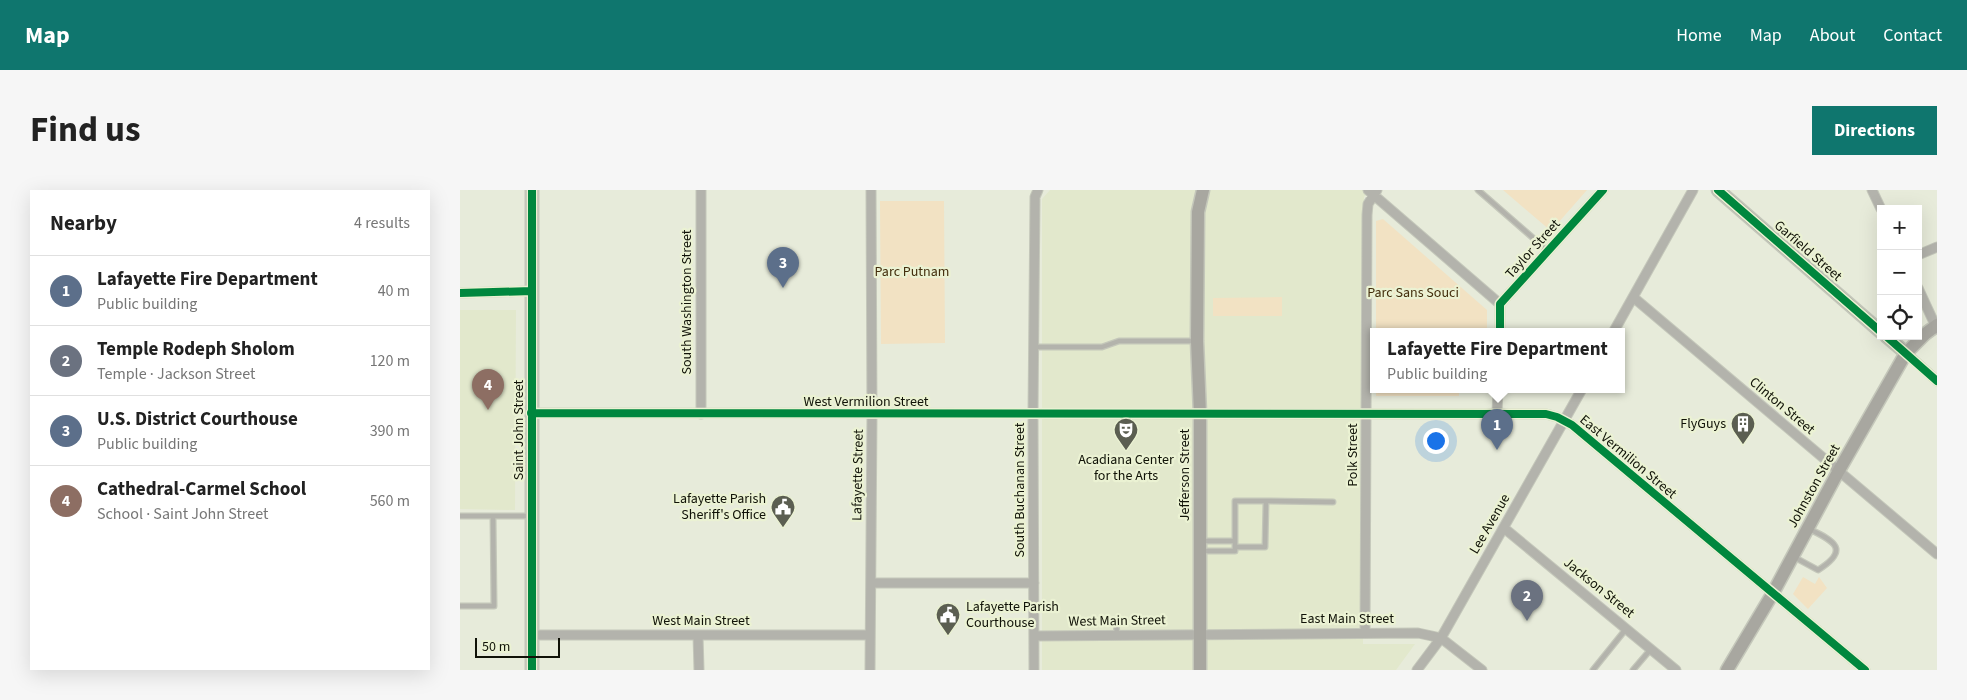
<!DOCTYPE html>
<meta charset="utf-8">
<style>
:root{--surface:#fff;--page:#f6f6f6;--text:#222;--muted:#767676;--line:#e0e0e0;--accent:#0f766e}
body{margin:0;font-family:"Source Sans 3",sans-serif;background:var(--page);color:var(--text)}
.controls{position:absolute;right:15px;top:15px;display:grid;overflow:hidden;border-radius:0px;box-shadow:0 5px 20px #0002}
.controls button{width:45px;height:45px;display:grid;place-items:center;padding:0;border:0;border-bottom:1px solid var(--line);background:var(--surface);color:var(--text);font:25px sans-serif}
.scale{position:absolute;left:15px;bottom:12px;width:85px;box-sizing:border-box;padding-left:5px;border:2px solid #101207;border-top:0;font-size:14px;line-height:18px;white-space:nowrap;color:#101207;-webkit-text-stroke:4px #ebf2d3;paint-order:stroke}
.you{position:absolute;left:975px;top:250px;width:18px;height:18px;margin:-12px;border:4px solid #fff;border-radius:50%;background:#1a73e8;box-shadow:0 0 0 8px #1a73e833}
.badge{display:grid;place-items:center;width:32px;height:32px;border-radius:50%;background:var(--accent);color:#fff;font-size:16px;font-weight:700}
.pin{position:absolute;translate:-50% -41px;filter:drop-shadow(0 1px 2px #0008)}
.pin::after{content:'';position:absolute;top:26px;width:18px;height:15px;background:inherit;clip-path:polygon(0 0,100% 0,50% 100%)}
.popup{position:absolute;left:910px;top:138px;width:255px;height:65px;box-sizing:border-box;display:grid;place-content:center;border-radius:0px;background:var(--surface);filter:drop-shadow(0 1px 4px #0005);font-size:16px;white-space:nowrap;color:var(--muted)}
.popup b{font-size:19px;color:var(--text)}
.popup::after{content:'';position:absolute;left:50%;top:100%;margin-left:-10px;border:10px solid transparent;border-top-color:var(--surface)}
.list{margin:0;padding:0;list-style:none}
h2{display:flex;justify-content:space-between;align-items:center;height:65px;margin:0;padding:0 20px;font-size:21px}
h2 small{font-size:16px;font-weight:400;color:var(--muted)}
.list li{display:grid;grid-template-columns:32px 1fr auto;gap:15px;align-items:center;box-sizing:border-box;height:70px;padding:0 20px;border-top:1px solid var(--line)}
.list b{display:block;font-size:19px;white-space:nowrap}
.list p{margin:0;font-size:16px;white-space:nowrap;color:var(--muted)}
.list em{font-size:16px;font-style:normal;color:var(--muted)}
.icon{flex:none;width:28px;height:28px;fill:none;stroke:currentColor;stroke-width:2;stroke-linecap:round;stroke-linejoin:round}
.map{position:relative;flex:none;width:1477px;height:480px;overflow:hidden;border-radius:0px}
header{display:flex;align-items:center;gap:30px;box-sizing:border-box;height:70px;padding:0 25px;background:var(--accent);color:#fff}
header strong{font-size:24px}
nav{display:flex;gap:28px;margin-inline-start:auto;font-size:18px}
.intro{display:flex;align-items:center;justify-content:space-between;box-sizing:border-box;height:120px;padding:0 30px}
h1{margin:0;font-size:35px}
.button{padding:12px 22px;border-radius:0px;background:var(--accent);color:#fff;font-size:18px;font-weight:700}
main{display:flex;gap:30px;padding:0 30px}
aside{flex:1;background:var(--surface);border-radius:0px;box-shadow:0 5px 20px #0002}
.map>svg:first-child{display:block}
.built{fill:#e2e8cc}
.green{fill:#f2e2c3}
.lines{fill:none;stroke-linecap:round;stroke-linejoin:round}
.lane-casing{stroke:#c4c7ba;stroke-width:7}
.street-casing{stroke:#c4c7ba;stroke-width:11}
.secondary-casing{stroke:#c4c7ba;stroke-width:15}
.lane{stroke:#b3b3ac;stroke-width:4.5}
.street{stroke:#b3b3ac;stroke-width:9}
.secondary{stroke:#a8a7a0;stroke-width:12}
.cycleway-casing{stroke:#ebf2d3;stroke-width:11}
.cycleway{stroke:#00873e;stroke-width:8}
.labels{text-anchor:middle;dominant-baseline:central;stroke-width:4.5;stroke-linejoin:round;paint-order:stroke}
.street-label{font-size:14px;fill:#101207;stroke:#ebf2d3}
.park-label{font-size:14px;fill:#432e0d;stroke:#ebf2d3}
.poi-label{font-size:14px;fill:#101207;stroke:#ebf2d3;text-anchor:end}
</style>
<header>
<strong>Map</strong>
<nav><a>Home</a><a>Map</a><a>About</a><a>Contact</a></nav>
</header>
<div class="intro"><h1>Find us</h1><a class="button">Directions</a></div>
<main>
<aside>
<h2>Nearby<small>4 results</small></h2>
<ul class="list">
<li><span class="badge" style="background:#5c6f8a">1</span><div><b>Lafayette Fire Department</b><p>Public building</p></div><em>40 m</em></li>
<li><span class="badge" style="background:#6b7280">2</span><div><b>Temple Rodeph Sholom</b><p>Temple · Jackson Street</p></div><em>120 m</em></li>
<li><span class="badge" style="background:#5c6f8a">3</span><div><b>U.S. District Courthouse</b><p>Public building</p></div><em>390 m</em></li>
<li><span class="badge" style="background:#8d6e63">4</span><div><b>Cathedral-Carmel School</b><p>School · Saint John Street</p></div><em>560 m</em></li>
</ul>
</aside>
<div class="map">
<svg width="1477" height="480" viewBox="0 0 1477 480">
<rect width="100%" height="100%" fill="#e7ebda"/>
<path class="built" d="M590,0H910L904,7L903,454H955L936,480H582V9Z
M0,120H56L55,320L0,319Z"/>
<path class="green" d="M1043,0H1127L1091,41Z
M420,11H484L485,153L421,154Z
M923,29L1027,120V141H916V31Z
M822,107V126H753V108Z
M916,199H999V206H916Z
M1343,387L1355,394L1359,387L1367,398L1348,419L1333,404Z"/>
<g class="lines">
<defs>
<path id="lane" d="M1018,0L1088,61
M574,157H642L659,151H735
M806,311L873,312
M0,326H70
M741,351H775
M741,361H775V357H805L806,311H775V357
M1334,367L1358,380C1390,360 1375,351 1349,339
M0,416H34L33,326
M656,431L657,445
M1133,480L1166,439
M1173,480L1191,459"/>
<path id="street" d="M908,0L1040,114
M1412,0L1421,19
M1458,65L1477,57
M1458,98L1477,139
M0,103L72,101
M1173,107L1477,364
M1040,141V114L1143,0
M1154,141L1233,0
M1446,163L1477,191
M71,223L1086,224L1097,227L1112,235L1405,480
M1037,223L1038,199
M241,224V0
M1044,338L1216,480
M411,393H574
M905,443L907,25L908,14L917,0
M72,445H410
M238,445L239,480
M574,446L958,443L981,448L1022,480
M410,480L412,224L411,0
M574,480L573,224L575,7L578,0
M957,480L981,448L1122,199"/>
<path id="secondary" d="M1258,0L1421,142
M1426,146L1446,163
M72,480V0
M740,480V224L737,151L738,22L743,0
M1267,480L1313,403L1378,282L1446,163L1465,144L1477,135"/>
</defs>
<use href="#lane" class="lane-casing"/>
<use href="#street" class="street-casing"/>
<use href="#secondary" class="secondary-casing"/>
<use href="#lane" class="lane"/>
<use href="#street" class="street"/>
<use href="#secondary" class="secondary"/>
<defs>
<path id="cycleway" d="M1258,0L1421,142
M0,103L72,101
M1040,141V114L1143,0
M1426,146L1477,191
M71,223L1086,224L1097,227L1112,235L1405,480
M72,480V0"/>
</defs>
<use href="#cycleway" class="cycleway-casing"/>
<use href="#cycleway" class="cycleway"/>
</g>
<defs>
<symbol id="building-pin" viewBox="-11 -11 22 30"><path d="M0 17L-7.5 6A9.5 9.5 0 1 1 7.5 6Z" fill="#5b5e51" stroke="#ebf2d3"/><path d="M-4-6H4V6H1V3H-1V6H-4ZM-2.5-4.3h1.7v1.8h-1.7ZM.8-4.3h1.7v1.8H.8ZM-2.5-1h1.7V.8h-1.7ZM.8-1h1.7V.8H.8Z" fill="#fff"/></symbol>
<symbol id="theatre-pin" viewBox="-11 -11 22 30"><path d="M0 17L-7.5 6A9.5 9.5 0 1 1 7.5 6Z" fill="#5b5e51" stroke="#ebf2d3"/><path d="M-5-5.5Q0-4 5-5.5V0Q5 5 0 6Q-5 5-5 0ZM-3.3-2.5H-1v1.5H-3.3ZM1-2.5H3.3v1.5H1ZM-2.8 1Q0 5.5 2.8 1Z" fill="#fff"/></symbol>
<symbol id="civic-pin" viewBox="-11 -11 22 30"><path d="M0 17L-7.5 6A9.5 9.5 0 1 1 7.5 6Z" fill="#5b5e51" stroke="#ebf2d3"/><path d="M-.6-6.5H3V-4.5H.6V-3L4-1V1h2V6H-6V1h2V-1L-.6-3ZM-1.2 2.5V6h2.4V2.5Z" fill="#fff"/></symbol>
</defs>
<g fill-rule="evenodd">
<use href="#building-pin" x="1269" y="220" width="28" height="38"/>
<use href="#theatre-pin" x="652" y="226" width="28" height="38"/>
<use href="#civic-pin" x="309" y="303" width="28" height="38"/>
<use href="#civic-pin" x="474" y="411" width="28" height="38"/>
</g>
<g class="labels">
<g class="street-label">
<text transform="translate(1073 59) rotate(-48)">Taylor Street</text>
<text transform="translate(1348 61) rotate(41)">Garfield Street</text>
<text transform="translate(227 112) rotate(-90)">South Washington Street</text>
<text x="406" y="212">West Vermilion Street</text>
<text transform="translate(1322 216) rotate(40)">Clinton Street</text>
<text transform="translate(59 240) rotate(-90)">Saint John Street</text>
<text transform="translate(893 265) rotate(-90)">Polk Street</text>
<text transform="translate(1168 267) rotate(40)">East Vermilion Street</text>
<text transform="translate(398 285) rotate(-89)">Lafayette Street</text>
<text transform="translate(725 285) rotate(-90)">Jefferson Street</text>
<text transform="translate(1354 296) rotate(-61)">Johnston Street</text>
<text transform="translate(560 300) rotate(-90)">South Buchanan Street</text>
<text transform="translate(1030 334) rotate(-60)">Lee Avenue</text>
<text transform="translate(1139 398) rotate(39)">Jackson Street</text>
<text x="887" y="429">East Main Street</text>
<text x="241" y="431">West Main Street</text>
<text transform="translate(657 431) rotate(-1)">West Main Street</text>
</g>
<g class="park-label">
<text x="452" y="82">Parc Putnam</text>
<text x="953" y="103">Parc Sans Souci</text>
</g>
<g class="poi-label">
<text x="1266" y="234">FlyGuys</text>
<text x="666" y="270" text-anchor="middle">Acadiana Center<tspan x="666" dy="16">for the Arts</tspan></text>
<text x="306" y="309">Lafayette Parish<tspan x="306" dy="16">Sheriff's Office</tspan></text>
<text x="506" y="417" text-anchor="start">Lafayette Parish<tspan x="506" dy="16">Courthouse</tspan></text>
</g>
</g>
</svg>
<div class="controls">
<button>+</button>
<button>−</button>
<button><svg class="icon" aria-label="locate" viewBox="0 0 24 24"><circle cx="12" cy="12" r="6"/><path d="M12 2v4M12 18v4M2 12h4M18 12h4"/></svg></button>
</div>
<div class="scale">50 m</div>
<div class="you"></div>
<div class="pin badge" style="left:1037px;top:260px;background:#5c6f8a">1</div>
<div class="popup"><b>Lafayette Fire Department</b>Public building</div>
<div class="pin badge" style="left:1067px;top:431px;background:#6b7280">2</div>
<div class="pin badge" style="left:323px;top:98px;background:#5c6f8a">3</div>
<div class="pin badge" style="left:28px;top:220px;background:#8d6e63">4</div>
</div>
</main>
